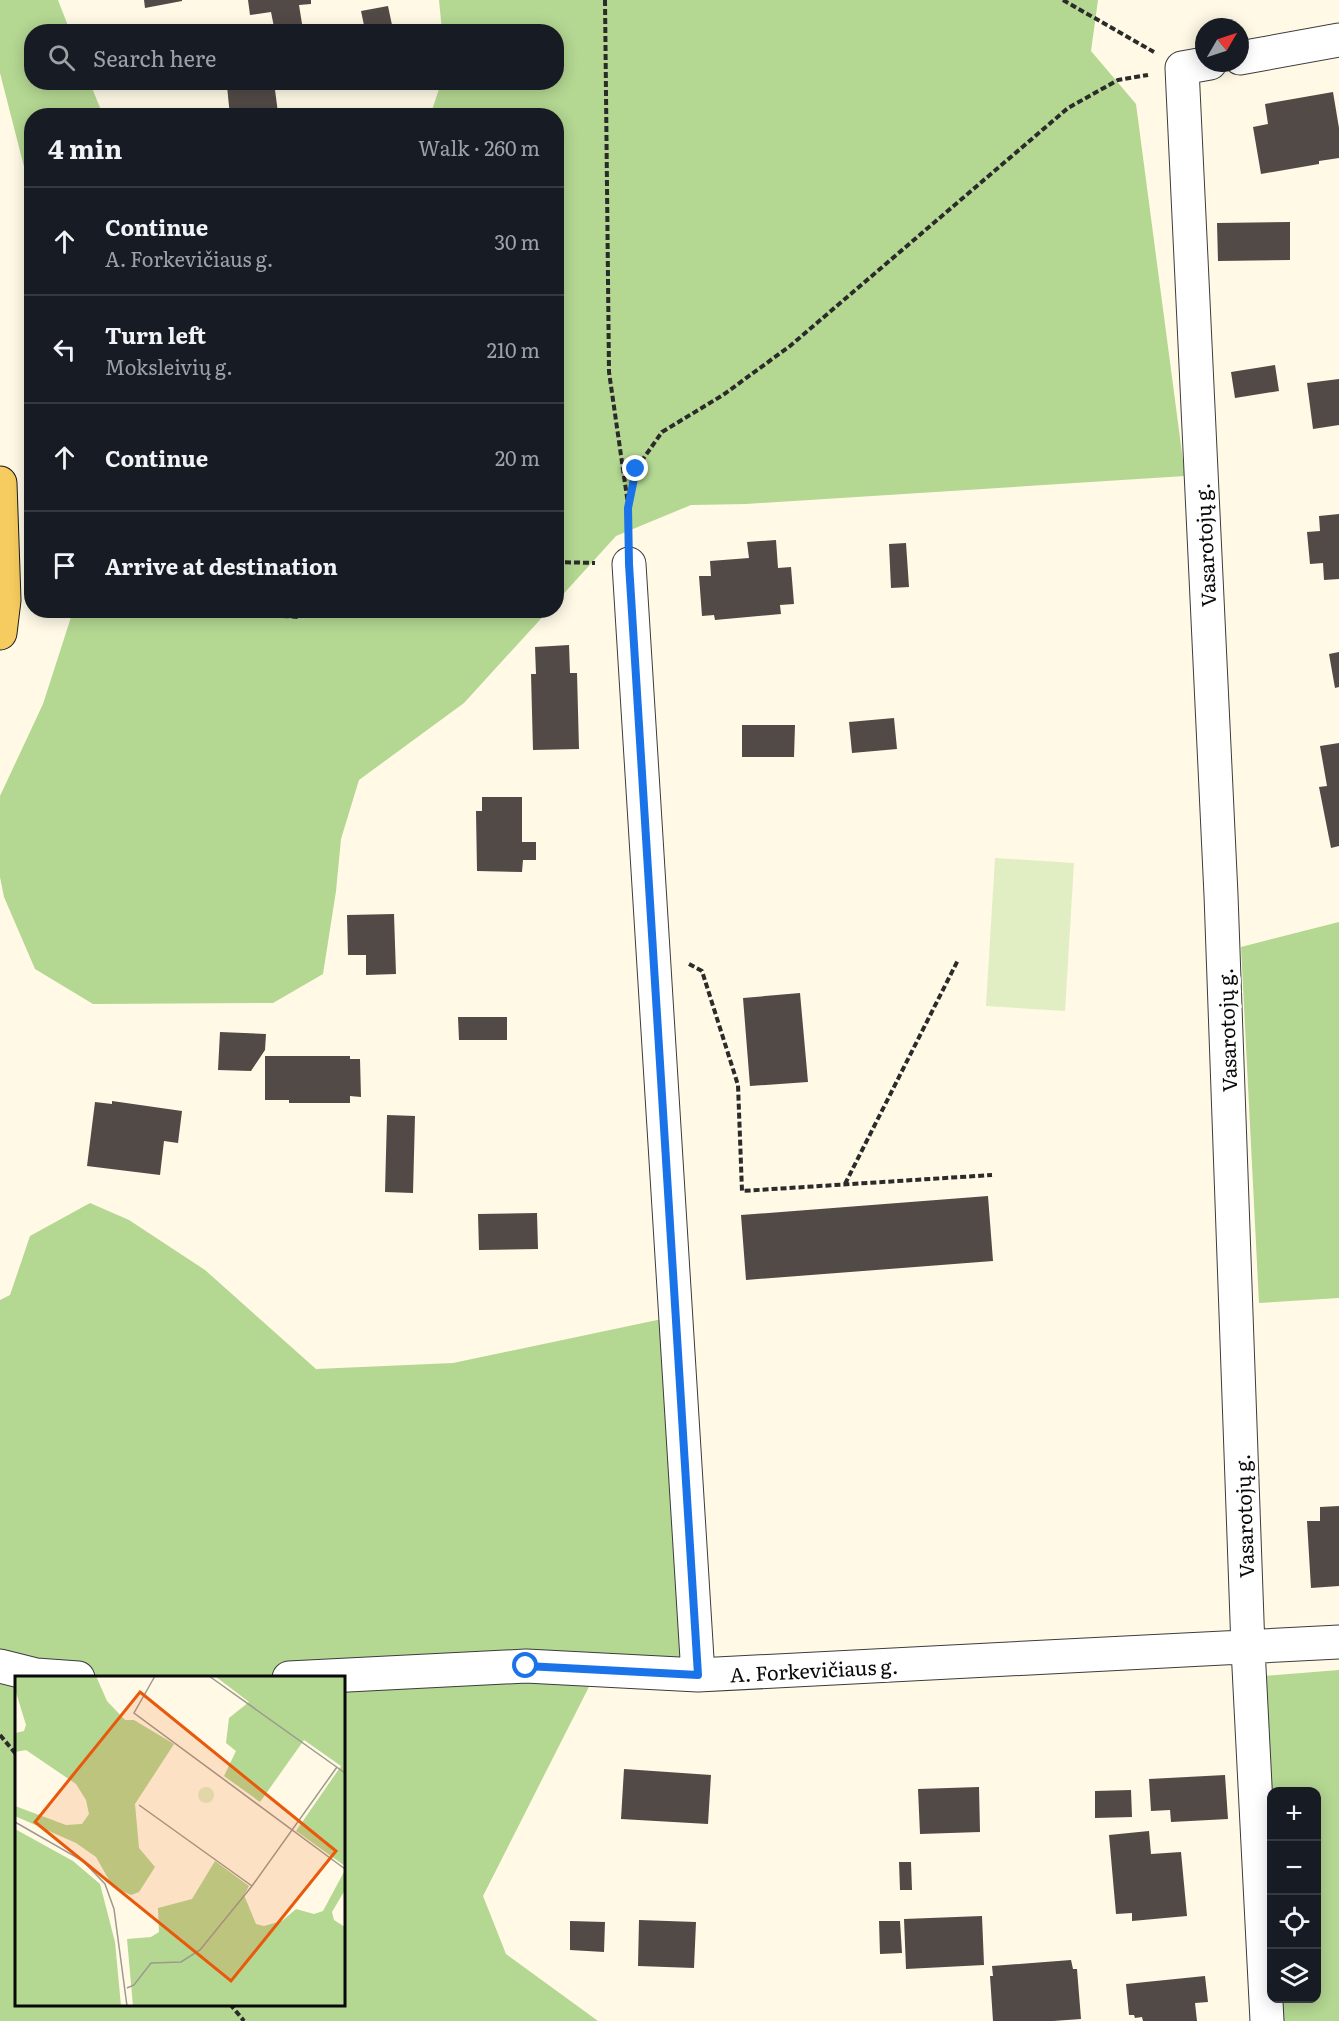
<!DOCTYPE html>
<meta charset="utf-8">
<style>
:root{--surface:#171b24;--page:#242831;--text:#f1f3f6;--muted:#9ea1a6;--line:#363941}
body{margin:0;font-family:Literata,serif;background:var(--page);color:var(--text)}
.controls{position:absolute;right:18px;bottom:18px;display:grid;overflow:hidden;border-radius:12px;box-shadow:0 3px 15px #0003}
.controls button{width:54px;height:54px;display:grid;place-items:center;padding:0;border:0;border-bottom:2px solid var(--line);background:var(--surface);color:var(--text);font:30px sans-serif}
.compass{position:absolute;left:1195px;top:18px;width:54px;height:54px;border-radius:50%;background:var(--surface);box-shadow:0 3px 15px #0003;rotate:51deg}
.stop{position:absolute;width:18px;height:18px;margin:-14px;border:4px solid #1a73e8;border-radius:50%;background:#fff}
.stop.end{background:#1a73e8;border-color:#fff;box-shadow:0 2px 6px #0008}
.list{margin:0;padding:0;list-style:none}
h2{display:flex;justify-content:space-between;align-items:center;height:78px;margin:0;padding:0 24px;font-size:26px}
h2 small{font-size:20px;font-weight:400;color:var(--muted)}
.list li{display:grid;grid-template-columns:39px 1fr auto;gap:18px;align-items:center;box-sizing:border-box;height:108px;padding:0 24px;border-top:2px solid var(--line)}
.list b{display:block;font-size:22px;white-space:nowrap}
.list p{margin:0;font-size:20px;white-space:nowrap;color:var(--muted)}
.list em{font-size:20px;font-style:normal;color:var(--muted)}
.icon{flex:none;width:33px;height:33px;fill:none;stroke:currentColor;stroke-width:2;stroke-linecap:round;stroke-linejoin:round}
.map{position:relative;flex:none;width:1339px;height:2021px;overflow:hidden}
.search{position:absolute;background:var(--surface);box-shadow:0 3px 15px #0003;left:24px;top:24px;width:540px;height:66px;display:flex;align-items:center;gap:15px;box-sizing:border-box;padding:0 21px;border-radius:24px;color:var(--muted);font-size:22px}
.panel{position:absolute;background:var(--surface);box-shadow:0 3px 15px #0003;left:24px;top:108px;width:540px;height:510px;border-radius:24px}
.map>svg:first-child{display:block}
.forest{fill:#b4d792;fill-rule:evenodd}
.pitch{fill:#e1eec4}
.building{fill:#524a46}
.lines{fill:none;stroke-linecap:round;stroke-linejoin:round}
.minor-casing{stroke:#3c3c3c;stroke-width:35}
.major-casing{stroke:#1a1a1a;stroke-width:35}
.path{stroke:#2b2b2b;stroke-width:4;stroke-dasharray:6 3;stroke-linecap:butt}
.minor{stroke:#fff;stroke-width:33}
.major{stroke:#f6cb5f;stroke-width:33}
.route{stroke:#1a73e8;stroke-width:8}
.labels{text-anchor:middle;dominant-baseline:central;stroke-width:6;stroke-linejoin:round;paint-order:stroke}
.street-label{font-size:20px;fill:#090909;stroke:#fff}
.inset-road{fill:none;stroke:#9d998e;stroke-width:1.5}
.view{fill:#e8590c;fill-opacity:0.15;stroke:#e8590c;stroke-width:3}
.inset-edge{fill:none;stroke:#090909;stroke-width:3}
</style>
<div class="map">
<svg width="1339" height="2021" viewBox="0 0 1339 2021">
<rect width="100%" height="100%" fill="#fff9e6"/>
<path class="forest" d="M0,0H58L70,31L32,32V82L90,83L103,115L32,116L31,194L0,73Z
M439,0H1098L1091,51L1136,104L1185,476L746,504L691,505L616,536L557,601L556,116H430L441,83L556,82V32L442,31Z
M73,611V610L548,611L464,703L359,780L341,839L336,891L323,974L273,1003L93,1004L35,969L4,897L0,877V796L43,704Z
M1339,922V1298L1259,1303L1241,947Z
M90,1203L129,1220L205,1270L316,1369L453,1363L662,1319L683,1662L599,1667L483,1896L506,1954L598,2021H0V1300L10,1295L30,1236ZM16,1678H344V2004H16Z
M1339,1670V2021H1284L1282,1999L1316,1998V1792H1272L1264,1676Z"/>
<path class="pitch" d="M995,858L1074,863L1065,1011L986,1006Z"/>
<path class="building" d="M144,0H182V1L145,8Z
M248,0H311V4L299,5L303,30L275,32L271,12L250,15Z
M388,6L392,25L365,30L361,11Z
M255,82H274L278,113L295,111V116H230L227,86Z
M1333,92L1339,128V158L1319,161V164L1261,174L1253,127L1268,124L1265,104Z
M1290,222V260L1218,261L1217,223Z
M1275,365L1279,391L1235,398L1231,372Z
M1339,379V425L1313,429L1307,383Z
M1339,514V579L1324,580L1323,563L1310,564L1307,532L1320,531L1319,516Z
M776,540L778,568L791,567L794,604L780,605L781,614L715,620L714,615L702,616L699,576H711L710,561L749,558L747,542Z
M906,543L909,587L891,588L889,544Z
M569,645L570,673H577L579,749L533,750L531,674H536L535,647Z
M1339,652V687L1335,688L1329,654Z
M894,718L897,749L852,753L849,722Z
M742,725H795L794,757H742Z
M1339,743V846L1331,848L1319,787L1327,786L1320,746Z
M482,797H522V842H536V860H523L522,872L477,871L476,811H482Z
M394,914L396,974L366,975V955H348L347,915Z
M800,993L808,1082L750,1086L743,998Z
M458,1017H507V1040H459Z
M220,1032L266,1034L265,1050L251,1071L218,1070Z
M265,1056H350V1059H360L361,1097L350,1096V1103H289V1100H265Z
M112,1101L182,1111L178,1143L164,1141L160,1175L87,1166L95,1102L112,1104Z
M387,1115L415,1116L413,1193L385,1192Z
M988,1196L993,1261L746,1280L741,1215Z
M537,1213L538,1249L479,1250L478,1214Z
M1339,1506V1586L1311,1588L1307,1521H1320V1507Z
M624,1769L711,1775L708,1824L621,1819Z
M1225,1775L1228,1819L1171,1822L1170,1810L1151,1811L1149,1779Z
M979,1787L980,1832L920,1834L918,1789Z
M1131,1790L1132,1817L1095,1818V1791Z
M1149,1831L1151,1854L1181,1852L1187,1916L1132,1921V1913L1116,1914L1109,1835Z
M899,1862H911L912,1890H900Z
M982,1916L984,1965L906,1969L904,1919Z
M639,1920L696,1922L694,1968L638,1966Z
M570,1921L605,1922L604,1952L570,1950Z
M879,1921H900L902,1953L880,1954Z
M1071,1960L1073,1969H1077L1081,2019L1053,2021H993L990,1976H993L992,1966Z
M1205,1976L1208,2002L1195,2003L1197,2021H1143L1142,2017L1135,2018L1134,2015H1129L1126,1984Z"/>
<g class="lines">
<defs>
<path id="minor" d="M1240,58L1339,40
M1210,63L1182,68L1221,895L1248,1648L1267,2021
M629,564L698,1675
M0,1666L36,1675L78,1678
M289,1678L526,1666L698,1675L1339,1642"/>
<path id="major" d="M0,483L4,600L0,633"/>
</defs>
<use href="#minor" class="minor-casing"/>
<use href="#major" class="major-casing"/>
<path class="path" d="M605,0L609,372L628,504
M1063,0L1154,52
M629,531L628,508L636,469L662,432L723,395L790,346L1068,108L1118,80L1148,75
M556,562L595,563
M202,610L298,617L314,610
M689,964L702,971L738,1085L742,1191L992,1175
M845,1184L958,960
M0,1735L16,1754
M230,2004L244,2021"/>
<use href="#minor" class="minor"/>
<use href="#major" class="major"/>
</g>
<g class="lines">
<path class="route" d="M526,1666L698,1675L629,564L628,508L636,469"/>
</g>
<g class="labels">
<g class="street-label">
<text transform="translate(1204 545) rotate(-93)">Vasarotojų g.</text>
<text transform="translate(1226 1030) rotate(-92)">Vasarotojų g.</text>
<text transform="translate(1243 1516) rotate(-92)">Vasarotojų g.</text>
<text transform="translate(814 1669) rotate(-3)">A. Forkevičiaus g.</text>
</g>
</g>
<g transform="translate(15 1676)">
<rect width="330" height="330" fill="#fff9e6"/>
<path d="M0,0H81L92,25L110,44H119L159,68L120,128L124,172L140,191L124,216L116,219L98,211L81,181L61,167L0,140V130L51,149L67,148L74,138L71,124L61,108L11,74L0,76V57L9,55L11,49L0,13ZM200,0H330V190L281,155L326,90L289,64L245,126L209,100L221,75L211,67L214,42L234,26ZM0,153L58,185L85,208L100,266L106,330H0ZM200,185L234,210L229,219L241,248L249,250L267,245L281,233L299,238L308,235L330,194V214L317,236L319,244L330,251V330H118L112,263L136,261L144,256L143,232L177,223Z" fill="#b4d792"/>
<path d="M183 119a8 8 0 1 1 16 0a8 8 0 1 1-16 0Z" fill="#e1eec4"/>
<path class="inset-road" d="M140,0L119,37L330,193M194,0L330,97M124,129L237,210M0,146L68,185L90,208L99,233L112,330M112,312L119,309L136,287L166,286L185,274L237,210L322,91"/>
<path class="view" d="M125,16L321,175L216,305L20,146Z"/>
<rect width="330" height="330" class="inset-edge"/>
</g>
</svg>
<div class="controls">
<button>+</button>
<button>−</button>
<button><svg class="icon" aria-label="locate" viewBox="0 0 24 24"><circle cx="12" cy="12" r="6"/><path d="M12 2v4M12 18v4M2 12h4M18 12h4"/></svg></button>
<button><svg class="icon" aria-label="layers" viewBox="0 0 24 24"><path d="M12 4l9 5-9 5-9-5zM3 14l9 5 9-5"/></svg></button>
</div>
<svg class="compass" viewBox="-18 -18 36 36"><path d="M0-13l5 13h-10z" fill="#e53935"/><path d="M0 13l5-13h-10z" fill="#9ea1a6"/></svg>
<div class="stop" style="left:526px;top:1666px"></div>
<div class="stop end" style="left:636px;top:469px"></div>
<div class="search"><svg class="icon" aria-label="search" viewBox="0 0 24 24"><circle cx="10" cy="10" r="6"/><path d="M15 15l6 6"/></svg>Search here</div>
<section class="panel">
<h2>4 min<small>Walk · 260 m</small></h2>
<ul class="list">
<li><svg class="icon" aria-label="ahead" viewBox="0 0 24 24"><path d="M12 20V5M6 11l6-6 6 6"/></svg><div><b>Continue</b><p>A. Forkevičiaus g.</p></div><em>30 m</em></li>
<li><svg class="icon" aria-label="left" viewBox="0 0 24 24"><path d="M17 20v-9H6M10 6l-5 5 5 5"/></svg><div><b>Turn left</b><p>Moksleivių g.</p></div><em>210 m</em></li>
<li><svg class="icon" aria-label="ahead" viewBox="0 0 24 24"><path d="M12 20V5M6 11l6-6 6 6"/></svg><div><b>Continue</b></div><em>20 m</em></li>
<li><svg class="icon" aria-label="arrive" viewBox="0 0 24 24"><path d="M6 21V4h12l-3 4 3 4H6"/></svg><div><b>Arrive at destination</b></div></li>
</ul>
</section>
</div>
